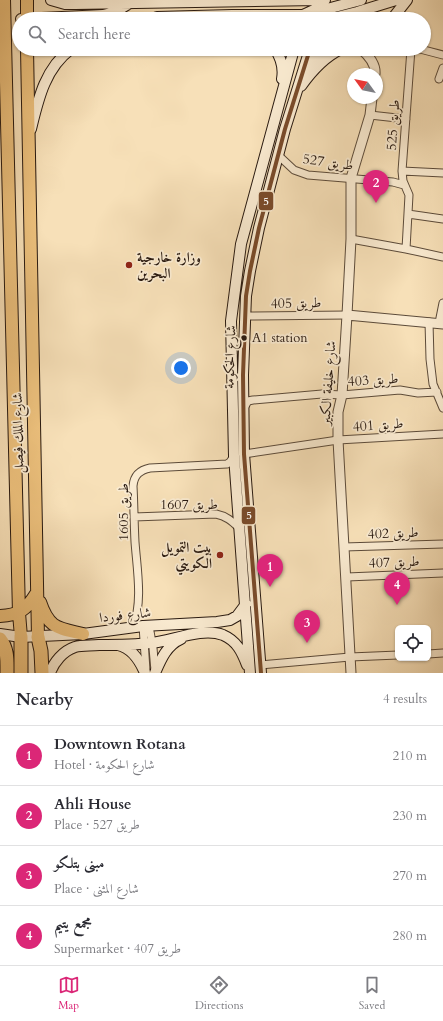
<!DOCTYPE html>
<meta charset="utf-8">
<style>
:root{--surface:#fff;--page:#f7f7f7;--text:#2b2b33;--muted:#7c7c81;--line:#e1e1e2;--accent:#db2777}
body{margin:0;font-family:Cardo,Amiri,serif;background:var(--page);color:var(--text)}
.controls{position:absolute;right:12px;bottom:12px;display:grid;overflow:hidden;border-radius:6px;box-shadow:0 1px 3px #0004}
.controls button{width:36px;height:36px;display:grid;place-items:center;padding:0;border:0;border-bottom:1px solid var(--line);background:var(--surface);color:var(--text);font:20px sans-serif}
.compass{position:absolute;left:347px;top:68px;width:36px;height:36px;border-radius:50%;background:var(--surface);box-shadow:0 1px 3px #0004;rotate:303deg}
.you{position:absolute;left:181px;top:368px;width:14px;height:14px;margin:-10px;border:3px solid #fff;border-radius:50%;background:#1a73e8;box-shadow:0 0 0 6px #1a73e833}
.badge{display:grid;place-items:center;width:26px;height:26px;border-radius:50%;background:var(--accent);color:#fff;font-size:13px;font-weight:700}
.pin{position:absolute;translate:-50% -33px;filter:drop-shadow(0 1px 2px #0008)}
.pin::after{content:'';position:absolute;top:21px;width:14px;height:12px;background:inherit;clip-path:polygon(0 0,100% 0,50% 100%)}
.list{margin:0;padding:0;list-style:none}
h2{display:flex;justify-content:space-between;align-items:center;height:52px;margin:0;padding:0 16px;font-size:17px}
h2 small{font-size:13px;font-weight:400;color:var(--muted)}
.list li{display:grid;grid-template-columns:26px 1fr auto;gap:12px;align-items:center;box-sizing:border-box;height:60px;padding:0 16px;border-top:1px solid var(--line)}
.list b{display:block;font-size:15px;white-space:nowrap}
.list p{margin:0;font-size:13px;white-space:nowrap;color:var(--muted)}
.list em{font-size:13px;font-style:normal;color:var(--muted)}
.icon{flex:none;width:22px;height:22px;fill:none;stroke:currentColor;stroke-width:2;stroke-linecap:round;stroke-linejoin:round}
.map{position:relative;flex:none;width:443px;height:673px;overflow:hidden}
.search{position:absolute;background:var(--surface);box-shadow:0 1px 3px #0004;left:12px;right:12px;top:12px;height:44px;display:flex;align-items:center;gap:10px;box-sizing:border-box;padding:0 14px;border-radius:22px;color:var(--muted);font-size:15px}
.sheet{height:292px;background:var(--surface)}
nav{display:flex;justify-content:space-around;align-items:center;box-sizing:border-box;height:56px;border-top:1px solid var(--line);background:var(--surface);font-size:11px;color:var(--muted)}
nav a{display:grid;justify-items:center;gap:2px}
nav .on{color:var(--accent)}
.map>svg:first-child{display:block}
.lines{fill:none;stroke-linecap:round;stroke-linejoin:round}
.minor-casing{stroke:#5c4b3a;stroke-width:9}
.tertiary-casing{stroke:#5c4b3a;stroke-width:11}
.secondary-casing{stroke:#281910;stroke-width:12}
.trunk-casing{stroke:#281910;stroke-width:14}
.motorway-casing{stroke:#281910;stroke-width:15}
.minor{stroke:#faebd1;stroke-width:7}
.tertiary{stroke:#faebd1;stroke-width:9}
.secondary{stroke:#faebd1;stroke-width:10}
.trunk{stroke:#ecc07c;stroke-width:12}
.motorway{stroke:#ecc07c;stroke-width:13}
.bus-1-casing{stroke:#faebd1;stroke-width:7}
.bus-1{stroke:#7a4b2a;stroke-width:4}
.poi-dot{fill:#8f2418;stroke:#faebd1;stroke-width:1.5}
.bus-dot{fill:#281910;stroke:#faebd1;stroke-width:1.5}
.labels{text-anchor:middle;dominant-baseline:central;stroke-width:3.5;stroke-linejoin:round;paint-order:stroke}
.bus-label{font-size:13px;fill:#281910;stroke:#faebd1;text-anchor:start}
.street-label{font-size:14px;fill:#281910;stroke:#faebd1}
.poi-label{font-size:14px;font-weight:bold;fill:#281910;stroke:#faebd1;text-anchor:start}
.line-badge{stroke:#faebd1;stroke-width:1.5}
.badge-label{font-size:11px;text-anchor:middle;font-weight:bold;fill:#fff}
</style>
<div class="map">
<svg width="443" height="673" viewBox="0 0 443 673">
<rect width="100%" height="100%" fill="#f7e0b8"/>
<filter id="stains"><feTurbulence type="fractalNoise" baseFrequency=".005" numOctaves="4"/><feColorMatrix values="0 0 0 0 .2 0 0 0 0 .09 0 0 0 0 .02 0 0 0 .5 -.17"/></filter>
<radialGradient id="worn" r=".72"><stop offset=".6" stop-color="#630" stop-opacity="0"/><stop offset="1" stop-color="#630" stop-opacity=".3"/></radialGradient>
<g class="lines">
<defs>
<path id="minor" d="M420,49L443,55
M439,79L443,68
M370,115L406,119
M278,155L294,170L308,175L393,182L404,185
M402,171L443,173
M408,214L443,219
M351,239L406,249L443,257
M406,249L409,195L403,181L402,171L411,49
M245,316L347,315
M429,322L430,359L433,384L443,408
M439,323L443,303
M244,408L248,401L253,400L322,394L342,395L400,390L418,393L437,392
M244,454L338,440L443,434
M134,517L216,514C226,516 232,521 239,528
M344,547L443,544
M347,577L443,573
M143,626L146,670
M149,626L153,648L155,671
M133,627C143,602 137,569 135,542C134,523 134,505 133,486C134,475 140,470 150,468L227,464L230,462L234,456
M428,654L443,653
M260,665L350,657L398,655"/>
<path id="tertiary" d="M361,49C368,55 376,64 375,74
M347,315L443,324
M351,673L338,440V412L342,395L347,315L351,239V178L370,115L372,98"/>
<path id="secondary" d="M51,0L65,4H75L318,0
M313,15L323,10L361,0
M21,19L103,15L115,12L130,3
M152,19L157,17L232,15H303L316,9L325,0
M329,19L357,12L396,0
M392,19L407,0
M275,49C281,58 284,68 282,79
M311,70L322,49
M301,86C311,72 324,57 341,49
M31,129C38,100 45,68 71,49
M0,634L21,637L83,634L143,626L217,622L230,620L237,616L246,604
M118,645C132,648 140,661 145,673
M50,673C54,662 63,651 75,647C82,645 91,646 99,645C116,645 134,645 151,643C172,641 202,627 223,635C237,641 242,652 247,665
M155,673C161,659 167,645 181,639
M250,673L234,456L231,321L241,244L294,49
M261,673L244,454L243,375L246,296L250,271L259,228L285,129L310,49"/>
<path id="trunk" d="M4,0L19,613L21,637
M27,19V0
M27,49L38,637
M40,602C49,629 58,628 83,634
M0,616C19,615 26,610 36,594"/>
<path id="motorway" d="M38,637L41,651L42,673
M0,639C8,649 7,661 7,673
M21,673V637"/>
</defs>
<use href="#minor" class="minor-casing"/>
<use href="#tertiary" class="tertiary-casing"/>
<use href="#secondary" class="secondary-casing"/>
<use href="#trunk" class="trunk-casing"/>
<use href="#motorway" class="motorway-casing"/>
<use href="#minor" class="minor"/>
<use href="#tertiary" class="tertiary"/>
<use href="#secondary" class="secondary"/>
<use href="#trunk" class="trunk"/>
<use href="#motorway" class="motorway"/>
<defs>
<path id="bus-1" d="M261,673L244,454L243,375L246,296L250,271L259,228L285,129L310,49"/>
</defs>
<use href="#bus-1" class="bus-1-casing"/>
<use href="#bus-1" class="bus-1"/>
</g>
<g class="poi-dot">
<circle cx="129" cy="265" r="4"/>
<circle cx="220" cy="555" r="4"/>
</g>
<circle class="bus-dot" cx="244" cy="338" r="3.5"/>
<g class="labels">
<g class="bus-label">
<text x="252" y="338">A1 station</text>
</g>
<g class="street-label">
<text transform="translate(393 125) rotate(-86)">طريق 525</text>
<text transform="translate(328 162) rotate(8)">طريق 527</text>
<text transform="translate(296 303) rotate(-1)">طريق 405</text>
<text transform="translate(230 357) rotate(-88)">شارع الحكومة</text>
<text transform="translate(373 380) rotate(-3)">طريق 403</text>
<text transform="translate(328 383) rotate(-86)">شارع خليفة الكبير</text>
<text transform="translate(378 425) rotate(-4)">طريق 401</text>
<text transform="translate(18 433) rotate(-91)">شارع الملك فيصل</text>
<text x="189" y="504">طريق 1607</text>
<text transform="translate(123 512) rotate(-90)">طريق 1605</text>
<text transform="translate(393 533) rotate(-2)">طريق 402</text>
<text transform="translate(394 562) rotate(-2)">طريق 407</text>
<text transform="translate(125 615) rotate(-6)">شارع فوردا</text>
</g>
<g class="poi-label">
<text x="137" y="257">وزارة خارجية<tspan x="137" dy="16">البحرين</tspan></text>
<text x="212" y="547" text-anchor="end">بيت التمويل<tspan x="212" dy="16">الكويتي</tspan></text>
</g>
</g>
<g class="line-badge">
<rect x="258" y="191" width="16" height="20" rx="4" fill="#7a4b2a"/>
<rect x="241" y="506" width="15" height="19" rx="4" fill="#7a4b2a"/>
</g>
<g class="badge-label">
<text x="266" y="205">5</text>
<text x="249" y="519">5</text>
</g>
<rect width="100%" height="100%" filter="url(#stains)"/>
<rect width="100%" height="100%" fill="url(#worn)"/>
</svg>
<div class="controls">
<button><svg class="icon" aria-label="locate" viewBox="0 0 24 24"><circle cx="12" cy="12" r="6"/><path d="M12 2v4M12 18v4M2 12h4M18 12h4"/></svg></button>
</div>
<svg class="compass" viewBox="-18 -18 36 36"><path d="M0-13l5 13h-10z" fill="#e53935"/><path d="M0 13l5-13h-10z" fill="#7c7c81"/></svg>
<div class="you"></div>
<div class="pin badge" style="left:270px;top:587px">1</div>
<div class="pin badge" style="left:376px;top:203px">2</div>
<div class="pin badge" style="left:307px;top:643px">3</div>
<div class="pin badge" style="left:397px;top:605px">4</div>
<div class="search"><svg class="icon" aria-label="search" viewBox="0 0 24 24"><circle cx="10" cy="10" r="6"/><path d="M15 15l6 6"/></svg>Search here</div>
</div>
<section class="sheet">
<h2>Nearby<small>4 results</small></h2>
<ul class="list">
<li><span class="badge">1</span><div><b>Downtown Rotana</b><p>Hotel · شارع الحكومة</p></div><em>210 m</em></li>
<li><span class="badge">2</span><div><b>Ahli House</b><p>Place · طريق 527</p></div><em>230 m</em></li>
<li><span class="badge">3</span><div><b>مبنى بتلكو</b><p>Place · شارع المثنى</p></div><em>270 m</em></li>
<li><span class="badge">4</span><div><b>مجمع يتيم</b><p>Supermarket · طريق 407</p></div><em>280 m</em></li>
</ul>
</section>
<nav>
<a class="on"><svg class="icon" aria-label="map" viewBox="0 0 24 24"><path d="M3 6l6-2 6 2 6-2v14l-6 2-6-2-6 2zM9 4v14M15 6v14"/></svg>Map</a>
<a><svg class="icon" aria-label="directions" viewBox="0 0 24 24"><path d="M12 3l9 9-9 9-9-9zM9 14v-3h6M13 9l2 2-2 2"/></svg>Directions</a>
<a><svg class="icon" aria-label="saved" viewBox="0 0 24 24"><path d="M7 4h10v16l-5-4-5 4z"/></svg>Saved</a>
</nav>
